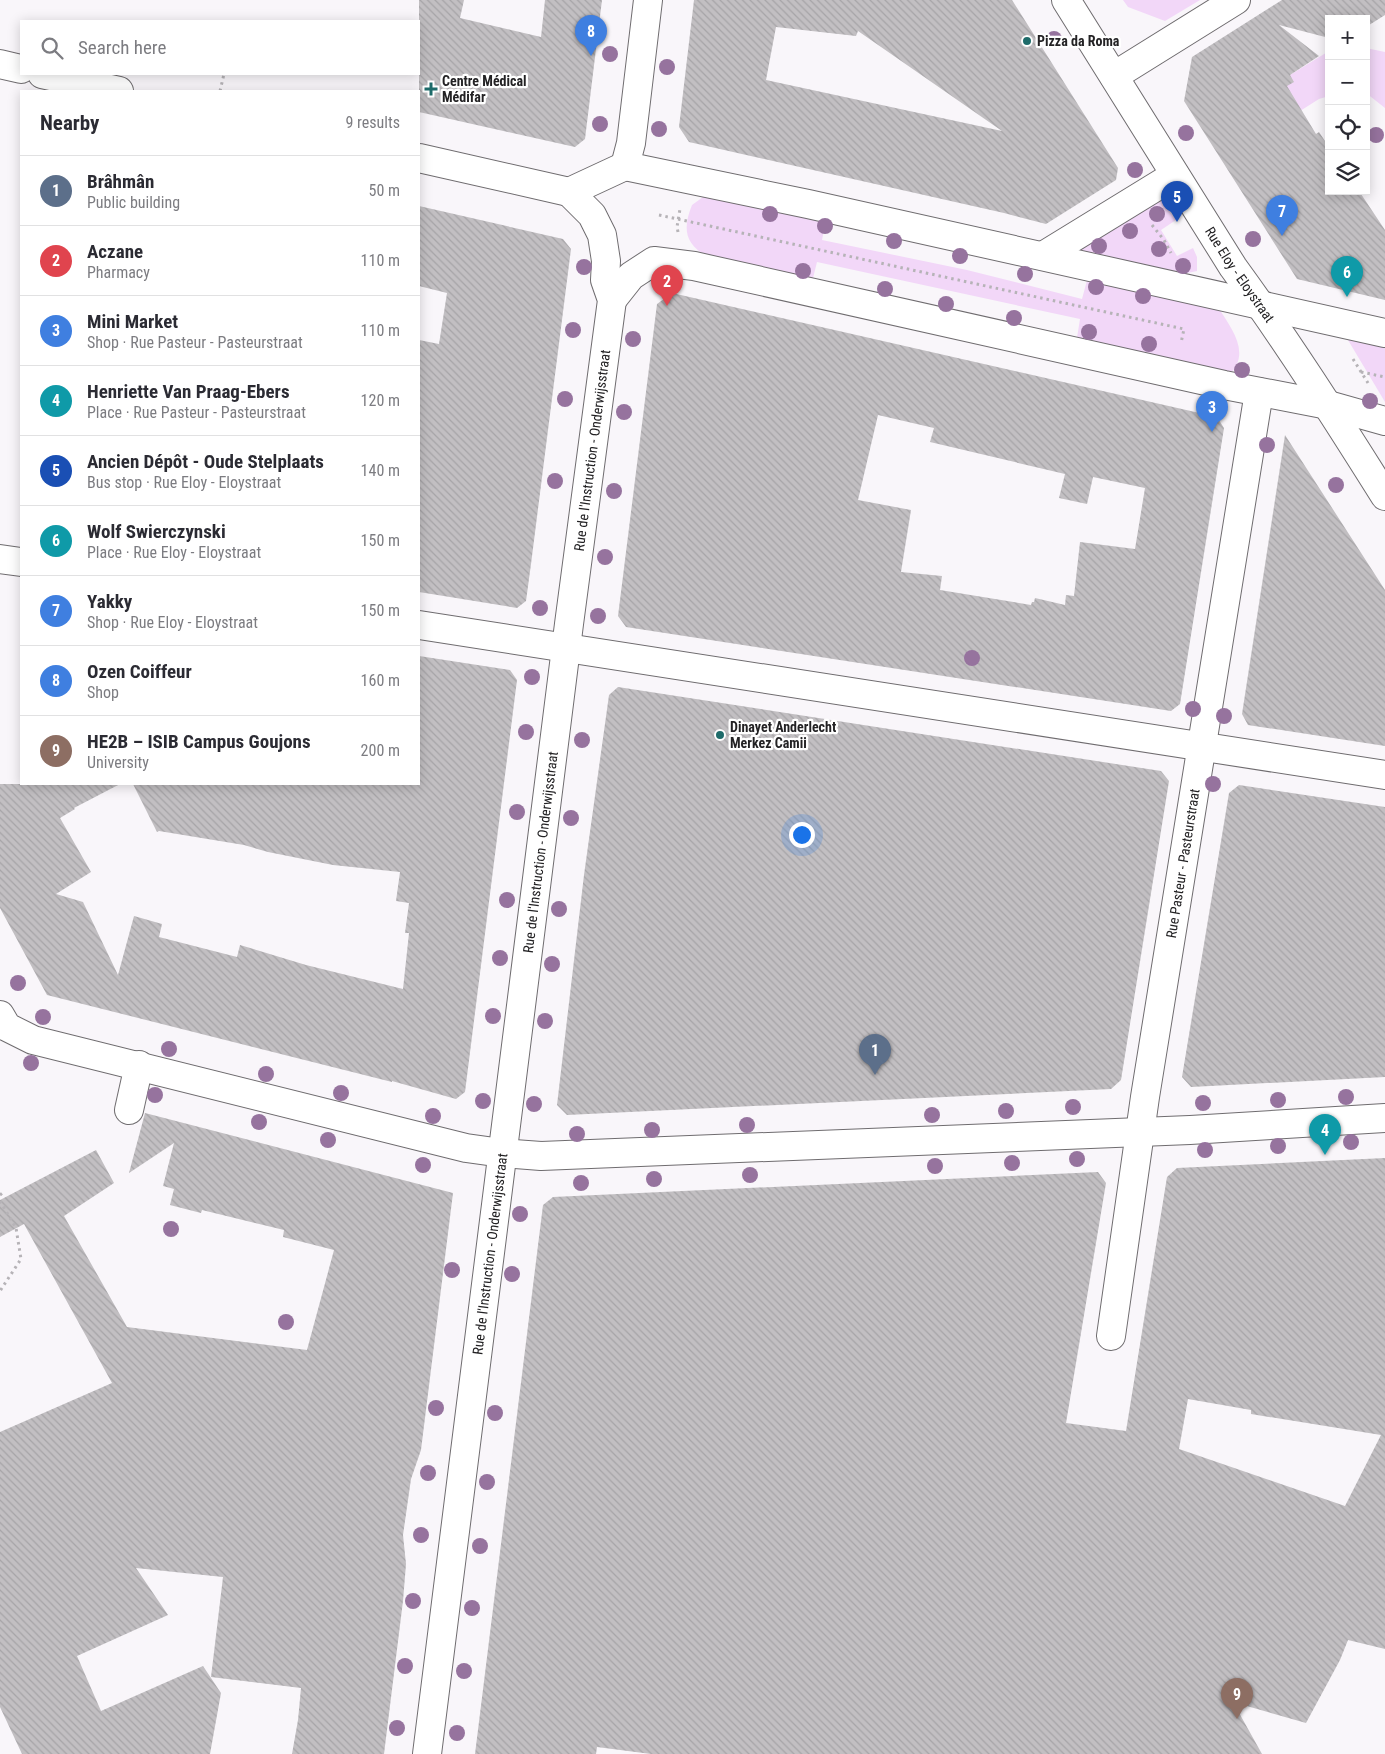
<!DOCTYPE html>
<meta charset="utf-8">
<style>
:root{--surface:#fff;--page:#f7f7f7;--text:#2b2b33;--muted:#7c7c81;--line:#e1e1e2;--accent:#0b8043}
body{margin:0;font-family:"Roboto Condensed",sans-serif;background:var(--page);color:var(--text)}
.controls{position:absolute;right:15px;top:15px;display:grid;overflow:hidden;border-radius:0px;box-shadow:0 2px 12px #0003}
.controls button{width:45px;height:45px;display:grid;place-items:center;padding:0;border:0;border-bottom:1px solid var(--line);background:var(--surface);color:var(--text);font:25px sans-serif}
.you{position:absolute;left:801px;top:834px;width:18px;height:18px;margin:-12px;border:4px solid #fff;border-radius:50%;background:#1a73e8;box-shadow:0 0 0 8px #1a73e833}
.badge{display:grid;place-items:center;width:32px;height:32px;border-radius:50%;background:var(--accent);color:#fff;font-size:16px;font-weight:700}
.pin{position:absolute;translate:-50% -41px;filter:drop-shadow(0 1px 2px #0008)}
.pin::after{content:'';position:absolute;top:26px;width:18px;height:15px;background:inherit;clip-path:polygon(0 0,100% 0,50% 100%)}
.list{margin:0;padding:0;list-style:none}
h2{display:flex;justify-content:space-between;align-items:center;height:65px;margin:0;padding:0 20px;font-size:21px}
h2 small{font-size:16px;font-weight:400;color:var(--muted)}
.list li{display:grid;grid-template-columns:32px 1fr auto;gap:15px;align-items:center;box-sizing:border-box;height:70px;padding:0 20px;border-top:1px solid var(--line)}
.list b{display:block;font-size:19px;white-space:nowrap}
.list p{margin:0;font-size:16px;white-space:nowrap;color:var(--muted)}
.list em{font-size:16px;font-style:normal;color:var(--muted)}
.icon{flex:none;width:28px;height:28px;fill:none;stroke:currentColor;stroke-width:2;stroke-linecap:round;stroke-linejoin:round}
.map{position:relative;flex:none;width:1385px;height:1754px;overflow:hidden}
.search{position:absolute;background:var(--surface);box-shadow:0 2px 12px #0003;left:20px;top:20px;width:400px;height:55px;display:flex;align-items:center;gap:12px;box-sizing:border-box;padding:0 18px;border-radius:0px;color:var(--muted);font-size:19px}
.panel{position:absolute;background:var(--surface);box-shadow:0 2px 12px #0003;left:20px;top:90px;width:400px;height:695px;border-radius:0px}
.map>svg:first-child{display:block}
.green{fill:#f2d7f8}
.building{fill:url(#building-back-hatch);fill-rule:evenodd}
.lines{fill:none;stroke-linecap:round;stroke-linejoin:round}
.minor-casing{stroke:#6f6c6f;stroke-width:30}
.path{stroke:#b6b3b7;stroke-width:3;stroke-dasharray:2.5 4;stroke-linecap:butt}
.minor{stroke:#fff;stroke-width:28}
.tree{fill:#96739e}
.poi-dot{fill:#1e6b6a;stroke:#fff;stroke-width:2}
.labels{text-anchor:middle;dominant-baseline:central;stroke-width:4.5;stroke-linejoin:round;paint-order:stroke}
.poi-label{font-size:14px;font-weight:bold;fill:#232224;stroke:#fff;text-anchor:start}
.street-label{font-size:14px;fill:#232224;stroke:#fff}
</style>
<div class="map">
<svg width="1385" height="1754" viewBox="0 0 1385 1754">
<defs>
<pattern id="building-back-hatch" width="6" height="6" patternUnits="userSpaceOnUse" patternTransform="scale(1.25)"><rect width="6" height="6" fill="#c2bfc2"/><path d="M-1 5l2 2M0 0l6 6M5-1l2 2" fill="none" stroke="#a6a4a7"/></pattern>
</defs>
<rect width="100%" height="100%" fill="#f9f6fa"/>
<path class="green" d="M1123,0H1200L1165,21L1128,7Z
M1366,48L1385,52V108L1366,93Z
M1329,51V96L1319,99L1262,135L1290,75Z
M710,192L827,215L822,240L967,270L1082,299L1089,273L1218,307C1231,328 1252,353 1229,375L1076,344L1080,319L817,262L812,282L710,258C685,245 682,230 692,205Z
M1161,199L1176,220L1161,230L1177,256L1193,248L1197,257V271L1183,274L1081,254L1078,250Z
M1342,330L1385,339V402Z"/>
<path class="building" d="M419,0H464L460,18L541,37L545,0H602L585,139L575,147L419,112Z
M694,0H1012L1118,168L1116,180L1046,224L1004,213L689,142L679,127ZM776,27L856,36L858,31L1002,131L766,80Z
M1282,0H1385V15L1366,27V19H1329V38L1279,25L1319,56L1290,75L1294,82L1287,86L1316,134L1319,132L1329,147V191H1359L1385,230V300L1297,279L1184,101L1192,57Z
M419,206L563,239L571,249L531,564L526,601L517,608L419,592V340L439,344L447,293L419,286Z
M672,293L1217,417L1224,428L1180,704L1171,711L626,627L618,616L657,304ZM878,415L934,428L930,442L1065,474L1059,498L1087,504L1093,477L1145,488L1135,549L1080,542L1074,596L1066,595L1065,605L1035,598L1034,602H1032L1031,605L940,590L942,576L901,572L911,510L858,500Z
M1285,435L1385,590V746L1248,725L1242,714Z
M419,656L510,670L517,680L465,1092L456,1099L392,1081V1082L47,995L0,908V784H120L74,808L75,809L60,818L91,872L56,894L83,902L118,975L134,916L162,924L159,937L237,957L240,945L306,965L403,989L409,933H405L409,903L396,901L400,872L333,865L268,852L244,845L159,831L157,832L133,784H419Z
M618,687L1161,771L1169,781L1121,1080L1111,1089L567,1115L557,1105L584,875L609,695Z
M1239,785L1385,807V1077L1191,1087L1182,1077L1229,793Z
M145,1113L453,1193L421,1450L411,1479L403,1535L406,1564L403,1601L384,1754H292L298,1720L301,1688L211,1677L223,1577L136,1568L168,1615L77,1656L101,1711L203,1666L221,1693L210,1754H22L0,1707V1432L112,1383L24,1224L0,1237V1200L96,1150L114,1183L64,1216L127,1327L307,1350L334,1250L283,1237L284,1230L202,1210L201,1213L170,1205L174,1189L163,1186L174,1143L129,1173Z
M1385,1158V1649L1348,1640L1340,1660L1306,1723L1233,1702L1262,1754H651L597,1747L596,1754H475L543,1205L553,1197L1098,1172L1106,1183L1066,1423L1126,1431L1167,1177L1177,1168ZM1188,1399L1251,1410V1414L1381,1435L1345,1506L1179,1449Z"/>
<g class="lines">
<defs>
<g id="minor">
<path id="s1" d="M1066,0L1233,267C1287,341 1336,418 1385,496"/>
<path d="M0,64L21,69"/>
<path d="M42,74L119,91"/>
<path d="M1114,76L1236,0"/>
<path d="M419,158L569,192"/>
<path d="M625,166L808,204L1385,333"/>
<path d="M625,166L631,143L648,0"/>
<path d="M569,192L625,166"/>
<path d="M1043,256L1175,175"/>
<path d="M612,300L631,276L654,261L694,266L1224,385L1328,405L1385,421"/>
<path d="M0,559L21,562"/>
<path d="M419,625L1385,775"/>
<path d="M0,1015L7,1027L33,1040L466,1148L502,1153L541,1156L1190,1130L1385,1118"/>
<path d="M129,1110L139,1065"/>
<path id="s2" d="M1111,1336L1145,1097L1259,392"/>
<path id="s3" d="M427,1754L569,624L612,300L605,280L606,261L602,235L592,215L569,192"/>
</g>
</defs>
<use href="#minor" class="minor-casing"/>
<path class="path" d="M220,91L224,74
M659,215L1184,329L1181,343
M1152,225L1164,240L1171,253
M678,232L677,227L680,209
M1353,359L1368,383
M1361,372L1385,377
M0,1195L5,1191
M0,1201L16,1228L21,1259L0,1291"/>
<use href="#minor" class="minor"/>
</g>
<g class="tree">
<circle cx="1054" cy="39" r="8"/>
<circle cx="610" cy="54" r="8"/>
<circle cx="667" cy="67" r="8"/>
<circle cx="600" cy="124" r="8"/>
<circle cx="659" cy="129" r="8"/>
<circle cx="1186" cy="133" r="8"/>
<circle cx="1376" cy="135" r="8"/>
<circle cx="1135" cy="170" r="8"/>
<circle cx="770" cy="214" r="8"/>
<circle cx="1157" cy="214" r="8"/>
<circle cx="825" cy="226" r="8"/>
<circle cx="1130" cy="231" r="8"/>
<circle cx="1253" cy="239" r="8"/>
<circle cx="894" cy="241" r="8"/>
<circle cx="1099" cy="246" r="8"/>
<circle cx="1159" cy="249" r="8"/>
<circle cx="960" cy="256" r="8"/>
<circle cx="1183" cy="266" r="8"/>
<circle cx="584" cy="267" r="8"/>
<circle cx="803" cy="271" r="8"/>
<circle cx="1025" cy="274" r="8"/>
<circle cx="1096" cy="287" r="8"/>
<circle cx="885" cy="289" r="8"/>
<circle cx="1143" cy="296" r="8"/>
<circle cx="946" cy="304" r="8"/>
<circle cx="1014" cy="318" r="8"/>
<circle cx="573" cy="330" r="8"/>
<circle cx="1089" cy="332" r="8"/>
<circle cx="633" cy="339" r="8"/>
<circle cx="1149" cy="344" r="8"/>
<circle cx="1242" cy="370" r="8"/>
<circle cx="565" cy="399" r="8"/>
<circle cx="1370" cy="401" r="8"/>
<circle cx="624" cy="412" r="8"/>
<circle cx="1267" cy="445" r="8"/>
<circle cx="555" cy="481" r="8"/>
<circle cx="1336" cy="485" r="8"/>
<circle cx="614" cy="491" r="8"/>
<circle cx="605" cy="557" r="8"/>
<circle cx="540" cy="608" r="8"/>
<circle cx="598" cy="616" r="8"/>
<circle cx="972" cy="658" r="8"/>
<circle cx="532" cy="677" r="8"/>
<circle cx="1193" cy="709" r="8"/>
<circle cx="1224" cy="716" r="8"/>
<circle cx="526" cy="732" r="8"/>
<circle cx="582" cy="740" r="8"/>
<circle cx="1213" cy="784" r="8"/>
<circle cx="517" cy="812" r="8"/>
<circle cx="571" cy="818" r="8"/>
<circle cx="507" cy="900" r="8"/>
<circle cx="559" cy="909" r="8"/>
<circle cx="500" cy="958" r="8"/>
<circle cx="552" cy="964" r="8"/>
<circle cx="18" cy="983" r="8"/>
<circle cx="493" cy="1016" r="8"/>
<circle cx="43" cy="1017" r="8"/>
<circle cx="545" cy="1021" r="8"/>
<circle cx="169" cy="1049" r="8"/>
<circle cx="31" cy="1063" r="8"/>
<circle cx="266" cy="1074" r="8"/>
<circle cx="341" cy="1093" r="8"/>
<circle cx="155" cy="1095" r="8"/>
<circle cx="1346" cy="1097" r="8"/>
<circle cx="1278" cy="1100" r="8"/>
<circle cx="483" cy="1101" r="8"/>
<circle cx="1203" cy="1103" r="8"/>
<circle cx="534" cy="1104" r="8"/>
<circle cx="1073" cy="1107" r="8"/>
<circle cx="1006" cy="1111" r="8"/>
<circle cx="932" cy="1115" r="8"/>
<circle cx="433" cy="1116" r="8"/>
<circle cx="259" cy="1122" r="8"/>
<circle cx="747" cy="1125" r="8"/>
<circle cx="652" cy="1130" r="8"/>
<circle cx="577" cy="1134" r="8"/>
<circle cx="328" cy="1140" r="8"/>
<circle cx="1351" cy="1142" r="8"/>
<circle cx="1278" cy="1146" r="8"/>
<circle cx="1205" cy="1150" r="8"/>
<circle cx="1077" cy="1159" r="8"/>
<circle cx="1012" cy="1163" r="8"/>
<circle cx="423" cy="1165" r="8"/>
<circle cx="935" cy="1166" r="8"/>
<circle cx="750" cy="1175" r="8"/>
<circle cx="654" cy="1179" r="8"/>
<circle cx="581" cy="1183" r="8"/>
<circle cx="520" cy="1214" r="8"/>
<circle cx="171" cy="1229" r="8"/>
<circle cx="452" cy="1270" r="8"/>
<circle cx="512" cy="1274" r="8"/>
<circle cx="286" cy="1322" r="8"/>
<circle cx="436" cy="1408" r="8"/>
<circle cx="495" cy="1413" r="8"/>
<circle cx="428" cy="1473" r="8"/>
<circle cx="487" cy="1482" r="8"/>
<circle cx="421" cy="1535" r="8"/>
<circle cx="480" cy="1546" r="8"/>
<circle cx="413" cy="1601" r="8"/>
<circle cx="472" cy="1608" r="8"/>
<circle cx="405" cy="1666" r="8"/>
<circle cx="464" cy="1671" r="8"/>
<circle cx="397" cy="1728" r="8"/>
<circle cx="457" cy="1733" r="8"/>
</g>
<g class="poi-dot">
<circle cx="1027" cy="41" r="5"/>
<path d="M428.5 81.5h5v5h5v5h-5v5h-5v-5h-5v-5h5z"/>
<circle cx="720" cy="735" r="5"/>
</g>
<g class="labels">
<g class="poi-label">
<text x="1037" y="41">Pizza da Roma</text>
<text x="442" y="81">Centre Médical<tspan x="442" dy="16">Médifar</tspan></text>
<text x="730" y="727">Dinayet Anderlecht<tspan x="730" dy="16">Merkez Camii</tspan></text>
</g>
<g class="street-label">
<text stroke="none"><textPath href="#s1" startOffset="325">Rue Eloy - Eloystraat</textPath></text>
<text stroke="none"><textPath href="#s3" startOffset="1314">Rue de l'Instruction - Onderwijsstraat</textPath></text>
<text stroke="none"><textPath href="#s3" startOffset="909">Rue de l'Instruction - Onderwijsstraat</textPath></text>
<text stroke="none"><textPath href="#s2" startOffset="478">Rue Pasteur - Pasteurstraat</textPath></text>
<text stroke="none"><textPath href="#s3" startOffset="504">Rue de l'Instruction - Onderwijsstraat</textPath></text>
</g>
</g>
</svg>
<div class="controls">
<button>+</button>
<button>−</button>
<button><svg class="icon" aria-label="locate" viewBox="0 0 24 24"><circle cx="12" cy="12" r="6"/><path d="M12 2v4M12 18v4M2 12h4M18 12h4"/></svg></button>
<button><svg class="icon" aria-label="layers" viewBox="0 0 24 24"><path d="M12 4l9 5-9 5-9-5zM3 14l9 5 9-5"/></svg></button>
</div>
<div class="you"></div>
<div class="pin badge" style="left:875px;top:1075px;background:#5c6f8a">1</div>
<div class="pin badge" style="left:667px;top:306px;background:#e0444e">2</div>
<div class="pin badge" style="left:1212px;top:432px;background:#3f7fe0">3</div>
<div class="pin badge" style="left:1325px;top:1155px;background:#0f9aa8">4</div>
<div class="pin badge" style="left:1177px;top:222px;background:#1a4fb4">5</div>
<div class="pin badge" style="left:1347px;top:297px;background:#0f9aa8">6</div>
<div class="pin badge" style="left:1282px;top:236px;background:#3f7fe0">7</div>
<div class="pin badge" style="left:591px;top:56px;background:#3f7fe0">8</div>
<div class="pin badge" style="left:1237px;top:1719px;background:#8d6e63">9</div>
<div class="search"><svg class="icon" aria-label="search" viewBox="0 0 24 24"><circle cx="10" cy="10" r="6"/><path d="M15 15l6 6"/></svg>Search here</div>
<section class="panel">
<h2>Nearby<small>9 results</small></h2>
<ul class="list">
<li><span class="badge" style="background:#5c6f8a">1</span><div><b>Brâhmân</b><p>Public building</p></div><em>50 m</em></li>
<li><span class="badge" style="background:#e0444e">2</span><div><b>Aczane</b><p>Pharmacy</p></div><em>110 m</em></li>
<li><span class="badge" style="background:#3f7fe0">3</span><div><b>Mini Market</b><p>Shop · Rue Pasteur - Pasteurstraat</p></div><em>110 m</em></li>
<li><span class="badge" style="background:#0f9aa8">4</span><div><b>Henriette Van Praag-Ebers</b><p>Place · Rue Pasteur - Pasteurstraat</p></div><em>120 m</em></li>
<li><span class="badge" style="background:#1a4fb4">5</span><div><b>Ancien Dépôt - Oude Stelplaats</b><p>Bus stop · Rue Eloy - Eloystraat</p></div><em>140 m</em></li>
<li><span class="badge" style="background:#0f9aa8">6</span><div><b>Wolf Swierczynski</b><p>Place · Rue Eloy - Eloystraat</p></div><em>150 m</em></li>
<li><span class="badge" style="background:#3f7fe0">7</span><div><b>Yakky</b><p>Shop · Rue Eloy - Eloystraat</p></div><em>150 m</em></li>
<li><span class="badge" style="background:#3f7fe0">8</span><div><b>Ozen Coiffeur</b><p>Shop</p></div><em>160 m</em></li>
<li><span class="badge" style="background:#8d6e63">9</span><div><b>HE2B – ISIB Campus Goujons</b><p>University</p></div><em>200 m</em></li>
</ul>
</section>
</div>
